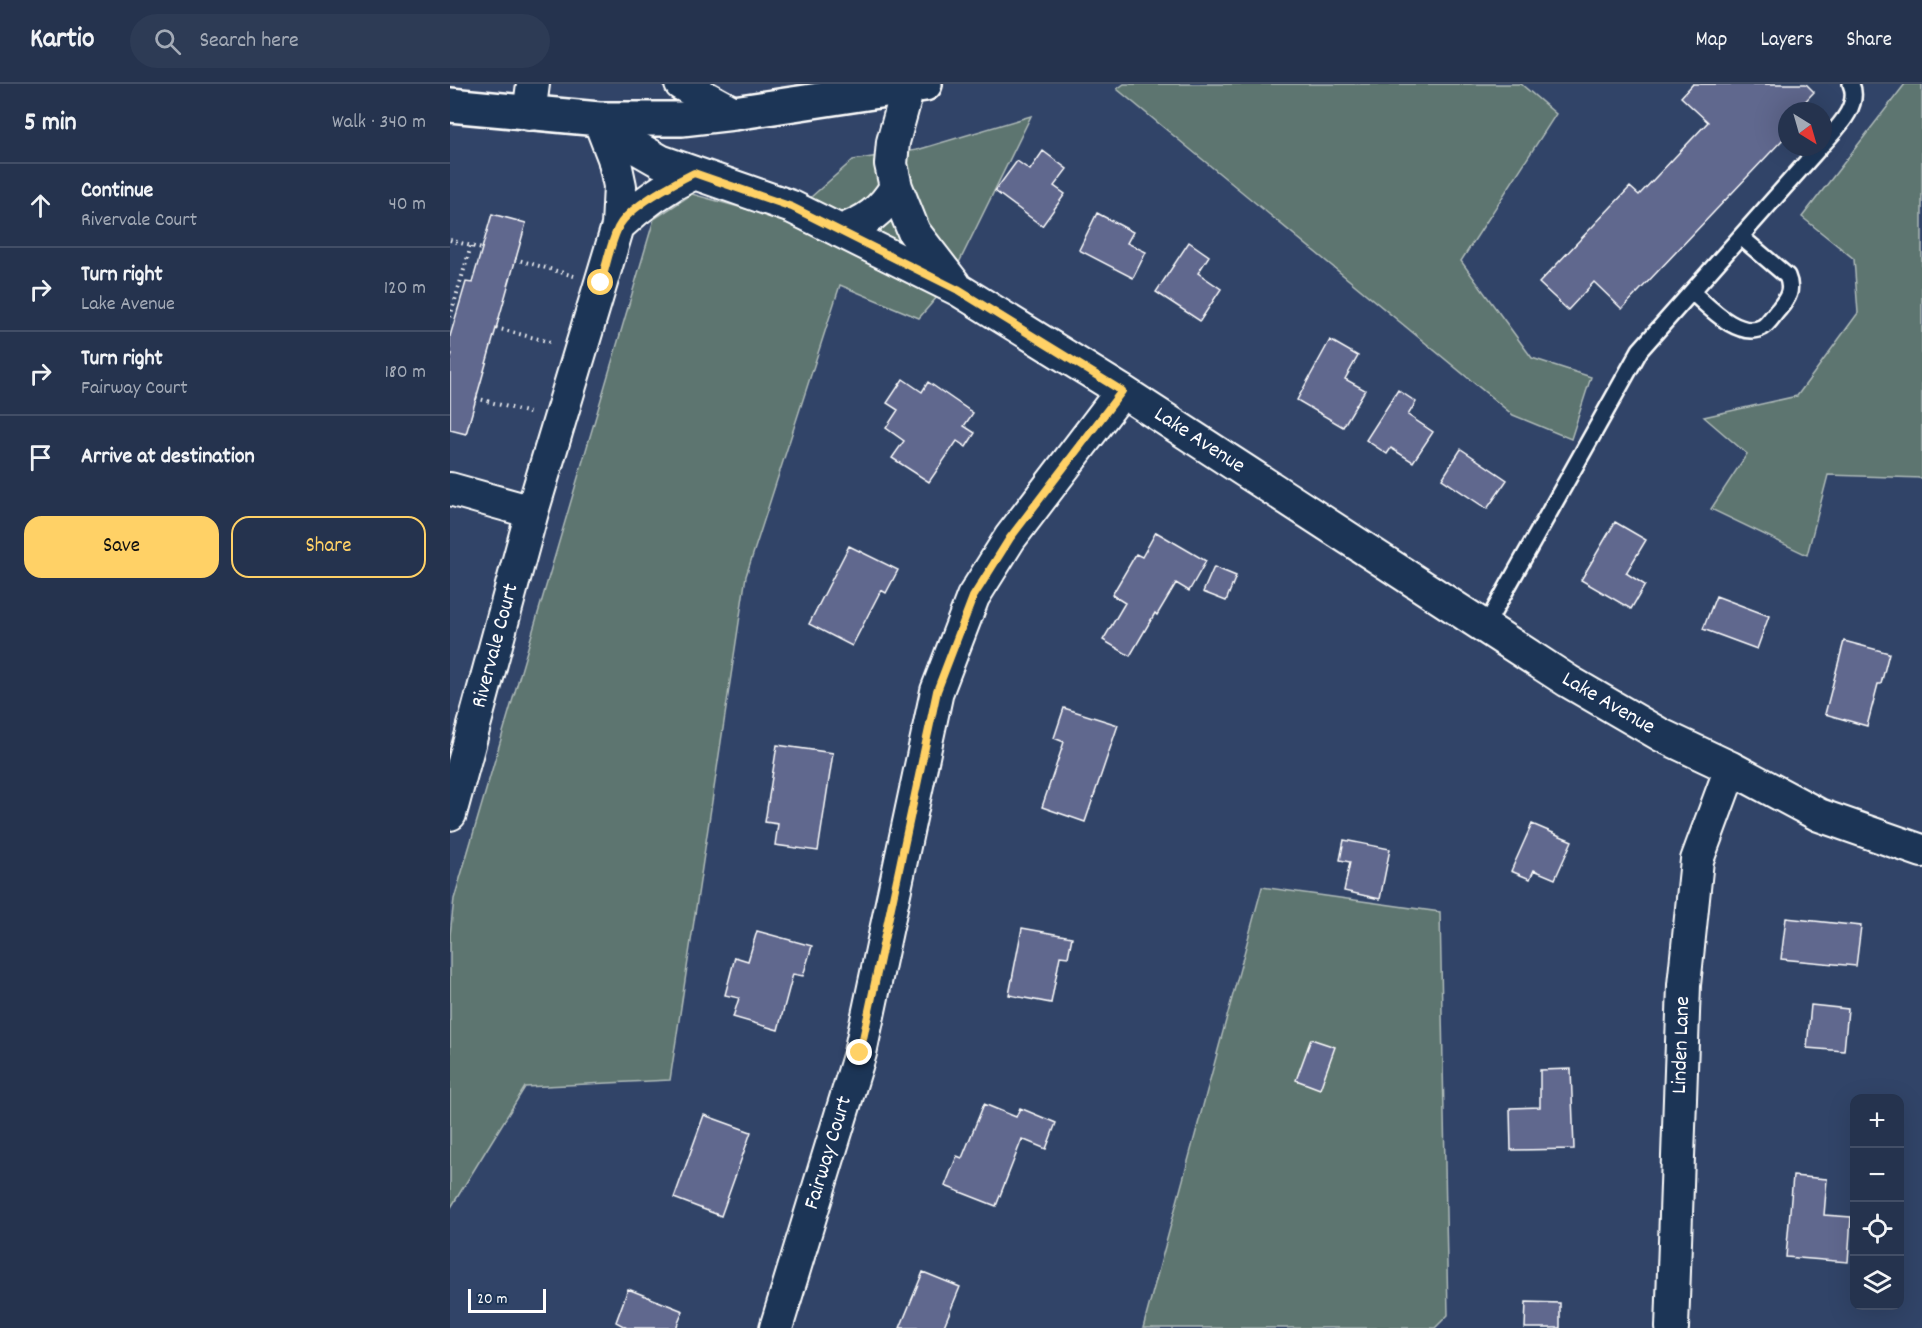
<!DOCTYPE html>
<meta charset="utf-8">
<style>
:root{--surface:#25334e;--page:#2d3b55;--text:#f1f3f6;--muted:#a3aab6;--line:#424e66;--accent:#ffd166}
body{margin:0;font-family:Dekko,sans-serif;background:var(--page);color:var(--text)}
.controls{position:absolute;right:18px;bottom:18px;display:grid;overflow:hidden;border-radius:12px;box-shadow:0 6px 24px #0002}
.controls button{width:54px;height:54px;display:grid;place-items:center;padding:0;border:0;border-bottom:2px solid var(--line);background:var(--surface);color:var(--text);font:30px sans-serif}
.compass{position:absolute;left:1328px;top:18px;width:54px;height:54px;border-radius:50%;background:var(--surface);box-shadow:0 6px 24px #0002;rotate:143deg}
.scale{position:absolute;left:18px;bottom:15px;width:78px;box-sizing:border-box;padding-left:6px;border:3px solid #fff;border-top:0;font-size:16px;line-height:21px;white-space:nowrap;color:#fff;-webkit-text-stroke:4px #1d3557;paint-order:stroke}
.stop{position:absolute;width:18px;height:18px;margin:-14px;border:4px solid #ffd166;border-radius:50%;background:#fff}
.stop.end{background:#ffd166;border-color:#fff;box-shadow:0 2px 6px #0008}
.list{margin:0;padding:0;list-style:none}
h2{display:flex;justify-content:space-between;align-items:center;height:78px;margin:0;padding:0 24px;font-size:26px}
h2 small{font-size:20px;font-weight:400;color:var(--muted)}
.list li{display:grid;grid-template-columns:39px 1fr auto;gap:18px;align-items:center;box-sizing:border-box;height:84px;padding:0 24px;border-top:2px solid var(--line)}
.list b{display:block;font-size:22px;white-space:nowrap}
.list p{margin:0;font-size:20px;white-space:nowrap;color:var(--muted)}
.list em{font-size:20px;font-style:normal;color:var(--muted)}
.actions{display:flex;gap:12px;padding:18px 24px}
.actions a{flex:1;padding:14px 0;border:2px solid var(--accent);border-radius:18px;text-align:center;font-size:21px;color:var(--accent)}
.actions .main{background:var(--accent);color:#111}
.icon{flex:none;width:33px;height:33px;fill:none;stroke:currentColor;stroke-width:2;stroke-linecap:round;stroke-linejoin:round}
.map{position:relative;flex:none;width:1472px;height:1244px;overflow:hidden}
header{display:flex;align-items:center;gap:36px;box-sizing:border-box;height:84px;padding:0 30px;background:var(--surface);border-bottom:2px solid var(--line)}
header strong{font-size:28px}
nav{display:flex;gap:33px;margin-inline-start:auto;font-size:21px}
.search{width:420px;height:54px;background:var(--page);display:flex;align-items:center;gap:15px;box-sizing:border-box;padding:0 21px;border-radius:33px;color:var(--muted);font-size:22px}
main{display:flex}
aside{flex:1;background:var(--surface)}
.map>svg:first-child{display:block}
.green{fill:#5d7470;stroke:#aebab8;stroke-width:1.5}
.building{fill:#61678e;stroke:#fff;stroke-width:1.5}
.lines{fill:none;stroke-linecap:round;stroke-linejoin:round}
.lane-casing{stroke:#fff;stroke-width:20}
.street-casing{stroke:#fff;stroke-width:36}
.secondary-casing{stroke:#fff;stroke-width:38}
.path{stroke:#fff;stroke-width:4;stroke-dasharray:1.5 4.5;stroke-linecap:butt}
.lane{stroke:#1d3557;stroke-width:15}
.street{stroke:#1d3557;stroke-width:32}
.secondary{stroke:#1d3557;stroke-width:33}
.route{stroke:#ffd166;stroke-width:8}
.labels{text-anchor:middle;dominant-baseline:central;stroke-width:4.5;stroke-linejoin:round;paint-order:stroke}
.street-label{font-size:22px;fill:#fff;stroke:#1d3557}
</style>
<header>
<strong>Kartio</strong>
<div class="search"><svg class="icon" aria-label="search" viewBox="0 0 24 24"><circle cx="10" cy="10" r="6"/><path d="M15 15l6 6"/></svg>Search here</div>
<nav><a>Map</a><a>Layers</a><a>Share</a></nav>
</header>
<main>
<aside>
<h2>5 min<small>Walk · 340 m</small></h2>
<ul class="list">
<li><svg class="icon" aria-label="ahead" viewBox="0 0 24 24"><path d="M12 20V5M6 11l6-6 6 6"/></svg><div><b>Continue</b><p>Rivervale Court</p></div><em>40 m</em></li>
<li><svg class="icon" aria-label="right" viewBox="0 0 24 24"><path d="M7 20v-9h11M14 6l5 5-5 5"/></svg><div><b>Turn right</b><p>Lake Avenue</p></div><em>120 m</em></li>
<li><svg class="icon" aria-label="right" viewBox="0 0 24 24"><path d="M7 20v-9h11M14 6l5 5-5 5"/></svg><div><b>Turn right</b><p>Fairway Court</p></div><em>180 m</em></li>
<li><svg class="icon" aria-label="arrive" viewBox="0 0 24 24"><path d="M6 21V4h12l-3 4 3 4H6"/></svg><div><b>Arrive at destination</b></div></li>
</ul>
<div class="actions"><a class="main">Save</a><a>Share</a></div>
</aside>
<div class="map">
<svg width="1472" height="1244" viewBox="0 0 1472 1244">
<rect width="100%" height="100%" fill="#314468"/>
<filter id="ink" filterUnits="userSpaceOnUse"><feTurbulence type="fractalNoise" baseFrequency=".0167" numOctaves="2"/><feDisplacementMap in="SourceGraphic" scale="12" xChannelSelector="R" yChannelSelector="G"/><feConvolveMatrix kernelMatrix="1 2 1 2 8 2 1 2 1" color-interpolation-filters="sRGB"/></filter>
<g filter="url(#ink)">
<path class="green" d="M674,0H1071L1106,30L1011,177L1082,274L1141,293L1121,355L1063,331L667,5Z
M1455,0H1472V394L1378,391L1357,471L1261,425L1297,370L1254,333L1347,312L1408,229L1404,175L1352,133Z
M581,32L499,199L469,234L390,201L296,492L220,996L75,1003L0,1125V851L4,815L204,135L242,110L335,136L403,76L467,66Z
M812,803L990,828L998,1231L985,1244H693Z"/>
<path class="building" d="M1243,0H1356L1364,8L1346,27H1337V37L1331,43L1337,51L1172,225L1144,198L1118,226L1089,199L1180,103L1189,111L1258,38L1231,13Z
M593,67L617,85L604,102L615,110L592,142L545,107L567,77L580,86Z
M647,129L683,148L677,159L696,168L683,194L629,166Z
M42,130L76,139L16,350L0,346V276L2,270L0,269V252L16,198L22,199Z
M739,158L759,172L748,189L771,205L750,237L706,208Z
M880,256L908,272L895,295L915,306L893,343L847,316Z
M453,295L472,308L478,298L523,329L514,342L525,349L516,363L507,357L479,398L442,374L454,357L436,344L448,326L437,319Z
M948,306L966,318L958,331L983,348L963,378L941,364L937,370L916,356Z
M1011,365L1057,396L1037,425L992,395Z
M1165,438L1196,456L1176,489L1195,501L1181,525L1131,496Z
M706,448L756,477L739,507L726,499L707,531L705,529L680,572L653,556L675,519L662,511L686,470L692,473Z
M399,462L448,486L436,509L431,506L402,562L359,540Z
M764,483L786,492L776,517L753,508Z
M1266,512L1319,532L1307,565L1253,545Z
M1394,557L1439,569L1431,600H1428L1417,642L1375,630Z
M614,624L668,641L635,738L592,723L614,658L604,654Z
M327,661L383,669L368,767L325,761L328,740L315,738Z
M1082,740L1122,757L1105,795L1084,786L1080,795L1061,787Z
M894,756L940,765L930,815L894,807L900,778L890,776Z
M1336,834L1411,842L1406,882L1331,875Z
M572,844L622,853L618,873L610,872L601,919L559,911Z
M307,847L362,862L353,892L343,890L328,946L283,933L289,914L275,911L285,873L298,877Z
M1361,921L1398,925L1394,967L1357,964Z
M861,955L885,963L870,1005L846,996Z
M1121,985L1124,1065L1061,1066L1060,1024L1090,1023V986Z
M534,1020L566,1033L570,1024L606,1039L596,1065L572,1055L546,1122L495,1102L507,1072L512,1074Z
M254,1031L301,1048L271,1132L224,1114Z
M1343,1092L1377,1095L1374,1131L1401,1133L1398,1178L1336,1173Z
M473,1188L510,1203L494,1242L500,1244H450Z
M178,1205L233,1227L226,1244H177L166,1238Z
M1076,1218L1110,1219V1244H1075Z"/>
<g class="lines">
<defs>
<path id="lane" d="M1373,60C1386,45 1411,22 1401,0
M1242,208C1259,223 1289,256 1313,243C1319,239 1324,230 1329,225C1338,214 1343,206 1337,192L1291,153
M1035,543L1190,266L1370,63"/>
<path id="street" d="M231,0L284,29
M459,0L443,58L441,80L446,103L464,148L504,200
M79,30L83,0
M149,35L182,61L210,77L342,123L509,206L672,307L1118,597L1211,651L1281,684L1369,731L1472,767
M168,142C191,120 215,103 244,89
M390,147C416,138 432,127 446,103
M0,405L82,428
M0,730L82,428L168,142L170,102L164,74L149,35
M326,1244L410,969L487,607L523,513L560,454L672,307
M1222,1244L1234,901L1247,776L1281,684"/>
<path id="secondary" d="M0,21L149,35H232L284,29L475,0"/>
</defs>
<use href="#lane" class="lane-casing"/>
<use href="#street" class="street-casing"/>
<use href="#secondary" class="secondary-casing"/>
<path class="path" d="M0,156L32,165
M65,175L124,192
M0,233L21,162
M46,244L104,259
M26,314L83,330"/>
<use href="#lane" class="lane"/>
<use href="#street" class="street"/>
<use href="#secondary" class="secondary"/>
</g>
</g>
<g class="lines" filter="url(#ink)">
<path class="route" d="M151,199C156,182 160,161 168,144C177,124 224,99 244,89L342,123L508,206L672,307L560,454L523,513L487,607L410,969"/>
</g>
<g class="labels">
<g class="street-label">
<text transform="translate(749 357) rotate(33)">Lake Avenue</text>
<text transform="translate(46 562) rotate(-75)">Rivervale Court</text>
<text transform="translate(1158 620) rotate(30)">Lake Avenue</text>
<text transform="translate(1232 961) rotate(-88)">Linden Lane</text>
<text transform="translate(379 1069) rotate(-73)">Fairway Court</text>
</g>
</g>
</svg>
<div class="controls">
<button>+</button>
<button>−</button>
<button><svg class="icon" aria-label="locate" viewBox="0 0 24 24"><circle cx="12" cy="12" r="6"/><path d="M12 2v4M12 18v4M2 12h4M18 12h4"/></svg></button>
<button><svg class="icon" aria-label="layers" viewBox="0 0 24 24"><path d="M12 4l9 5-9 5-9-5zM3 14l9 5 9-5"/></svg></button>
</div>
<svg class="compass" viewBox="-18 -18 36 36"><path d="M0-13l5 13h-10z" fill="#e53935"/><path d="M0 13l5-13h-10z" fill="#a3aab6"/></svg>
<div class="scale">20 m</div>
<div class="stop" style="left:151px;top:199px"></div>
<div class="stop end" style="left:410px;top:969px"></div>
</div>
</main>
